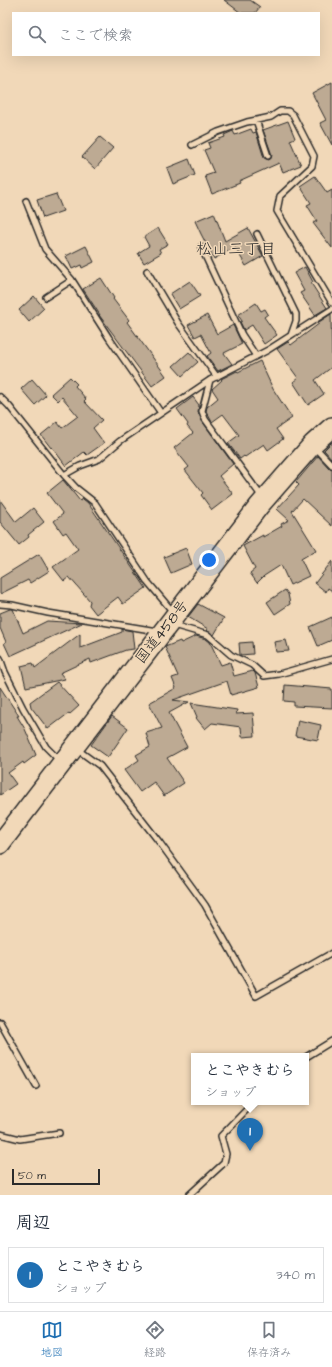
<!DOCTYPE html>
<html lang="ja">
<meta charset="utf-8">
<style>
:root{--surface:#fff;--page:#f2f2f3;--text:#1f2937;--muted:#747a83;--line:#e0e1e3;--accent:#1f6fb2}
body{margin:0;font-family:"Architects Daughter","Klee One",sans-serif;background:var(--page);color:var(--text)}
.scale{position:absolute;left:12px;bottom:10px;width:88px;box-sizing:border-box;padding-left:4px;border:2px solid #2b2b2b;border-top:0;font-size:11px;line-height:14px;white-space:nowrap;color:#2b2b2b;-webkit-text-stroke:3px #f1d8b8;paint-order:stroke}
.you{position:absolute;left:209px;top:560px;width:14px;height:14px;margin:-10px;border:3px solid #fff;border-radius:50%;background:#1a73e8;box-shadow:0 0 0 6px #1a73e833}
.badge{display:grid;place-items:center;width:26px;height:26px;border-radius:50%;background:var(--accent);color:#fff;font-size:13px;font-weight:700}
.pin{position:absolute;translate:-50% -33px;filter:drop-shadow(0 1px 2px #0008)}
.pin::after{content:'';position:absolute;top:21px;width:14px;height:12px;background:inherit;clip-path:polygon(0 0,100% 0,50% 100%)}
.popup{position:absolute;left:191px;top:1053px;width:118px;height:52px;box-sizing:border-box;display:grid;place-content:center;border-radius:0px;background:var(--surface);filter:drop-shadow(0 1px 3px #0005);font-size:13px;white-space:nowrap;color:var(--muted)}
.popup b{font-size:15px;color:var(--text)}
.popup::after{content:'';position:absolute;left:50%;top:100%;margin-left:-8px;border:8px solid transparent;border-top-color:var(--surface)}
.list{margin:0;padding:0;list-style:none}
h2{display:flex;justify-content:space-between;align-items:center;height:52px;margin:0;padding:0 16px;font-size:17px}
h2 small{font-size:13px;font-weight:400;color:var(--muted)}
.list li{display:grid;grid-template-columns:26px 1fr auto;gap:12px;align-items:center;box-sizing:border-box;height:56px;margin:0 8px 8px;padding:0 8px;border:1px solid var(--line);border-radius:0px}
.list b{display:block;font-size:15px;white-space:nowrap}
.list p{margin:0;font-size:13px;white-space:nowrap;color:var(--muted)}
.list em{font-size:13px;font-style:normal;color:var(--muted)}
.icon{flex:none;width:22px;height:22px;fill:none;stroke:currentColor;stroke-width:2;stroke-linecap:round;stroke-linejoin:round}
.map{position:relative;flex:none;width:332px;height:1195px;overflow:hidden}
.search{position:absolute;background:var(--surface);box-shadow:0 4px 16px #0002;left:12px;right:12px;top:12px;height:44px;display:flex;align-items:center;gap:10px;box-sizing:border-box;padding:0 14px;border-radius:0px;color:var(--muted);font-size:15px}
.sheet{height:116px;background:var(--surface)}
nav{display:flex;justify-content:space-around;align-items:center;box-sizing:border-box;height:56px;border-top:1px solid var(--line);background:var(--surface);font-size:11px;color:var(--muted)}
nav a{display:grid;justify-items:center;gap:2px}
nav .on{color:var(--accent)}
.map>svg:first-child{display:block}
.building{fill:#bdaa93;stroke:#2b2b2b}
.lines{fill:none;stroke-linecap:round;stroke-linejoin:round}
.lane-casing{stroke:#2b2b2b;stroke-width:8}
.highway-casing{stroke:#2b2b2b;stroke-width:22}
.lane{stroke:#f1d8b8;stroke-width:5}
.highway{stroke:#f1d8b8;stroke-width:19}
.labels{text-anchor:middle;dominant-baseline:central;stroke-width:3;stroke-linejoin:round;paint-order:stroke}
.street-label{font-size:15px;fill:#2b2b2b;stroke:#f1d8b8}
.neighbourhood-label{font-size:16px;fill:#2b2b2b;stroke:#f1d8b8}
</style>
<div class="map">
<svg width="332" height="1195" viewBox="0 0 332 1195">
<rect width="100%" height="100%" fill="#f1d8b8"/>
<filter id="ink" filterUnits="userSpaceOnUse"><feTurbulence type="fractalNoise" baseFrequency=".025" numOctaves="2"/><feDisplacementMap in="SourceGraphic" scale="8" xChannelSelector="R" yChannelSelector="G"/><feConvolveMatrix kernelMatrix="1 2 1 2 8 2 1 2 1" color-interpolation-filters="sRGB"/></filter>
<g filter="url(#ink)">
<path class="building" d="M224,0H250L260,7L255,13H241Z
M332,82V145L320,123L326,120L312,93Z
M288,121L295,138L290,140L301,165L283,172L279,163L239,181L240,183L212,194L205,176L214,173L204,150L210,148L208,143L225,137L224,135L233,131L235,135L251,129L253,133L256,132L264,158L269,160L271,158L272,155L263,130Z
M100,137L113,148L95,169L82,157Z
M189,159L195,175L173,184L167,168Z
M315,176L327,193L332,190V248L313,223L317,221L307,205L311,203L300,186Z
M56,194L63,211L43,218L37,200Z
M214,213L225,241L248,228L263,256L246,266L235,247L214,259L201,234L195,221Z
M158,228L168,244L159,249L161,253L144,263L138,253L149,246L144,237Z
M86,246L94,262L82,268L81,265L72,269L66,256Z
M305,267L313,282L311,283L327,308L315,315L300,293L304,291L294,273Z
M101,278L114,298L113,299L129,320L127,322L166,376L152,386L99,315H100L83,289Z
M190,281L200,296L179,309L170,294Z
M34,296L44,308L29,322L19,310Z
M256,303L261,311L265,309L268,314L264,317L277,335L264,344L252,325L244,330L240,322L242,321L238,315Z
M331,314L332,367L315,380L324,394L308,405L293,382L298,378L277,349L288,342L291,345L320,323L319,322Z
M207,315L217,334L233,325L242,344L224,353L232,364L218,371L207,356L211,353L201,334L195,337L188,325Z
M189,352L198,362L182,376L173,366Z
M260,361L273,389L292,418L276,429L283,439L268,450L264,444L245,457L244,456L240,459L228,443L239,435L223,414L212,422L206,411L207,407L218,398L212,389L222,380L221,379L237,371L238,372Z
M70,377L77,384L75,386L86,399L84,401L102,420L93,428L104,443L87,455L84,452L66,466L52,447L51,448L41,435L57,422L62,428L78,416L62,397L58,401L51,394Z
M32,379L46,395L35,405L21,389Z
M193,397L199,405L198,412L202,421L233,464L219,476L233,494L212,510L201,495L203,493L185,470L189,467L174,448L193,433L187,426L188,424L177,409Z
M332,442V459L324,450Z
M318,456L329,468L332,469V526L303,499L292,511L316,550L301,559L309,576L290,585L281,565L264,576L257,583L250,573L255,569L243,546L263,535V537L282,526L281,524L289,520L277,509L299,485L296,482Z
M63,480L80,501L83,499L88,503L146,588L123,604L118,597L96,614L89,605L90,601L69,577L64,581L53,567L78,549L66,532L63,534L54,521L63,514L47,493Z
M0,500L16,522L33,508L44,522L28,535L29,537L19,545L0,522Z
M186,548L192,564L171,573L164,557Z
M39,554L49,571L30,583L28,580L0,594V578Z
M332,561V591L328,588L326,592L315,583Z
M285,590L288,594L290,604L275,614L267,602Z
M198,604L224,618L214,635L206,630L208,629L188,617Z
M10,609H13L23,633L47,621L82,623L10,656L4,643L6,642L0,628V613Z
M332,617V640L318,646L310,627Z
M122,629L132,631L134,649L126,650L91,663L90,659L60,673L65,679L26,687L21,666L33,663L35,668L80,634V648L122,632Z
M196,636L206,639L210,642L221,665L230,662L234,676L253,671L255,673L259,687L231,695L227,681L173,700L189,702L169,713L187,747L167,758L184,783L164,796L154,782L140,792L124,770L139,760L136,755L150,747L146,733L162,728L149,703L176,688L172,678L178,676L165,647L180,641L181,643Z
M286,640L289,651L276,652L274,642Z
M252,642L253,654L240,655L239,643Z
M57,682L79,706L70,714L69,713L48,729L31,707L30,702Z
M285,685L332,689V708L294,706V702L284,701Z
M0,687L19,716H17L25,729L36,755L24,764L23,762L8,773L16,784L0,795Z
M191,703L237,710L236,714L253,713L255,736L242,737L241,727L212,723L205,729L196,718L197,717Z
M112,716L128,728L108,757L91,745Z
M298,720L321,725L318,740L295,736Z"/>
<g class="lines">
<defs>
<path id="lane" d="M256,120L268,156
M192,145L218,132L247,122L271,117L280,111H288L293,115L314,156L312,166L280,196L277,211L332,303
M26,201L45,249L72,280L109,338L161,413
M257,234L296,314V321L291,335
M201,247L242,335L256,356
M147,271L178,323L217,377
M46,297L72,280
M210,380L202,411L205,419L262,497
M0,397L9,406L64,475L76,488L95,503L147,581L173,612
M315,447L332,465
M64,475L80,466L99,459L120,441L210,380L268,350L332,309
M0,604L12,605L48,613L157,631
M173,625L208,635L231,655L252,665L264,676L279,674L332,659
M0,658L5,672L23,708L46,747L59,760
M78,750L100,766L160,843L205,905L256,996L332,953
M0,1022L36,1086
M306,1057L332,1041
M0,1134L20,1139L59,1133
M189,1195L224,1163L226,1154L221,1136L254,1102"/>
<path id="highway" d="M0,844L259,506L313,444L332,427"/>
</defs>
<use href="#lane" class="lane-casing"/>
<use href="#highway" class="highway-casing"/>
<use href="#lane" class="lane"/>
<use href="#highway" class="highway"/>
</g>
</g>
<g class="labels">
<g class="street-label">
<text transform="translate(162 632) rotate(-52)">国道458号</text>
</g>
<g class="neighbourhood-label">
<text x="236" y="249">松山三丁目</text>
</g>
</g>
</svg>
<div class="scale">50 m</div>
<div class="you"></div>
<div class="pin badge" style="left:250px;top:1151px">1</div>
<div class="popup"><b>とこやきむら</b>ショップ</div>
<div class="search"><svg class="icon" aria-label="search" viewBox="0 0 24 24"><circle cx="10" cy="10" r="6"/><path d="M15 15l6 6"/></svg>ここで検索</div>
</div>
<section class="sheet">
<h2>周辺<small></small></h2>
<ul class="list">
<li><span class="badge">1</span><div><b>とこやきむら</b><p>ショップ</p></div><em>340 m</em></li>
</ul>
</section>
<nav>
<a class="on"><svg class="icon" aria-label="map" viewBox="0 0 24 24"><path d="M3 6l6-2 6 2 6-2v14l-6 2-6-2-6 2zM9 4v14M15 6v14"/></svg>地図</a>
<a><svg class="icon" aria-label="directions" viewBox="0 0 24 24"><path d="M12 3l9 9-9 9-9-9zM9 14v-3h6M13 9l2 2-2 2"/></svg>経路</a>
<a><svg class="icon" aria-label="saved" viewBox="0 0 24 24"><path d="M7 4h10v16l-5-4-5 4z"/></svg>保存済み</a>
</nav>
